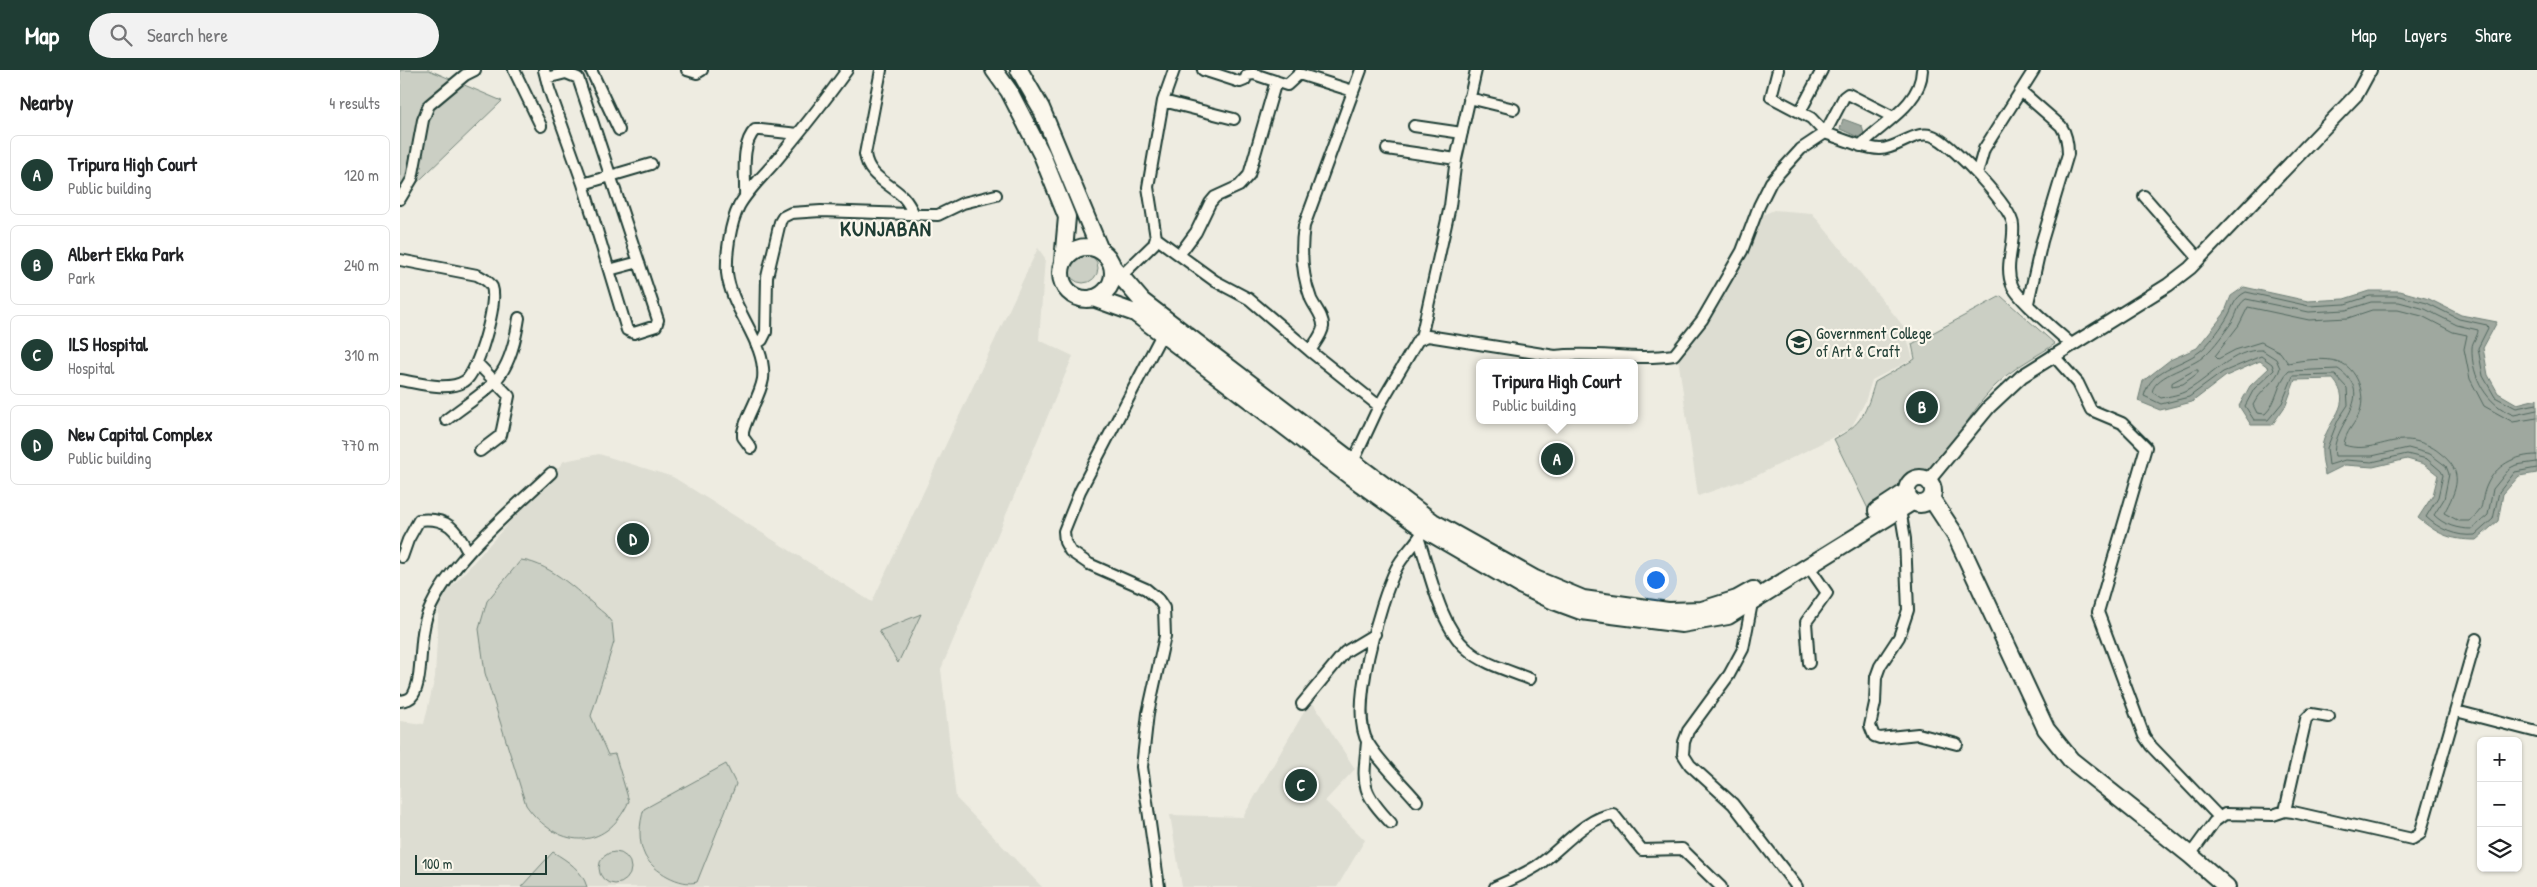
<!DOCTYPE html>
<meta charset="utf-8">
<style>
:root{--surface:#fff;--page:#f2f2f2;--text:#202124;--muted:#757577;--line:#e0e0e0;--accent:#1f3d34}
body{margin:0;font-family:"Patrick Hand",sans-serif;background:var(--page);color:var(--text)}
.controls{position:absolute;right:15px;bottom:15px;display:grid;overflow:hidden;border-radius:8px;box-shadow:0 1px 4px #0004}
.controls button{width:45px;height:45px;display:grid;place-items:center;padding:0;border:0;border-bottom:1px solid var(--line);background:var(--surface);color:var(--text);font:25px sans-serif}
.scale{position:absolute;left:15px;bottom:12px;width:132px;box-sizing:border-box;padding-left:5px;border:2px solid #1f3d34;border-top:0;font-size:14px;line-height:18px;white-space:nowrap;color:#1f3d34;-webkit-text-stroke:4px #fbf7ec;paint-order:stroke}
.you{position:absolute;left:1255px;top:509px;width:18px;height:18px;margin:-12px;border:4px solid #fff;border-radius:50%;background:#1a73e8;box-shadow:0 0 0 8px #1a73e833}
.badge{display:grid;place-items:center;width:32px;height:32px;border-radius:50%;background:var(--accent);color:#fff;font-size:16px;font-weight:700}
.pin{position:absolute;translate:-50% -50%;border:2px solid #fff;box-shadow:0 1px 5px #0006}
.popup{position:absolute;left:1076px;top:289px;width:162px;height:65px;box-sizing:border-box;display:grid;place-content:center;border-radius:8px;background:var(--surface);filter:drop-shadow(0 1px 4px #0005);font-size:16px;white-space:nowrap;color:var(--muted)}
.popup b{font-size:19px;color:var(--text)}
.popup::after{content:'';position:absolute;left:50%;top:100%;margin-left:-10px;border:10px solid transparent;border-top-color:var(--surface)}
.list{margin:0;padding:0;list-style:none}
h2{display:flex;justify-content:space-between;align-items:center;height:65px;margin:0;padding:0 20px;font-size:21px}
h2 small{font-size:16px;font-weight:400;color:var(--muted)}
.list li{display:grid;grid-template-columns:32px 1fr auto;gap:15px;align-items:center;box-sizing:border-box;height:80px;margin:0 10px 10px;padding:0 10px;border:1px solid var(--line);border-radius:8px}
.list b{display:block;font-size:19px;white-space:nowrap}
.list p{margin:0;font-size:16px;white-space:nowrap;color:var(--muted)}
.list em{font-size:16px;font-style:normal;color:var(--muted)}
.icon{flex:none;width:28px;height:28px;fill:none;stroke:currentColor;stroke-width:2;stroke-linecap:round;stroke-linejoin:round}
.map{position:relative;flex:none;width:2137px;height:817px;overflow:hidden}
header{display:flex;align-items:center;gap:30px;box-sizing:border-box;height:70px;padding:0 25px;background:var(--accent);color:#fff}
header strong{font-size:24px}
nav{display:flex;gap:28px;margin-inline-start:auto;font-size:18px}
.search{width:350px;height:45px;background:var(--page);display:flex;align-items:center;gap:12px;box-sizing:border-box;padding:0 18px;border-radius:28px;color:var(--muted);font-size:19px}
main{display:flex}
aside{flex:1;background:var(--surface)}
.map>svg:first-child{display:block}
.built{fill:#ddddd2}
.green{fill:#cbcfc4;stroke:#75867c}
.water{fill:#9fa89f;stroke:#6c7d74}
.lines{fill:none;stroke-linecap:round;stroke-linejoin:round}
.shore{stroke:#52685f;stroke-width:1}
.minor-casing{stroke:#1f3d34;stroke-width:14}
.tertiary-casing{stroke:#1f3d34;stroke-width:16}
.primary-casing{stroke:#1f3d34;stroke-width:20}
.minor{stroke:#fbf7ec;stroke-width:10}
.tertiary{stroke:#fbf7ec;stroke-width:12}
.primary{stroke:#fbf7ec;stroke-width:16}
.labels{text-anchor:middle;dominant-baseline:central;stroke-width:4.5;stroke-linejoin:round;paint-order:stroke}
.poi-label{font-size:16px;fill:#1f3d34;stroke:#fbf7ec;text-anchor:start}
.district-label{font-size:21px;font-weight:bold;letter-spacing:1px;fill:#1f3d34;stroke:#fbf7ec}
</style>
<header>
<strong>Map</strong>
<div class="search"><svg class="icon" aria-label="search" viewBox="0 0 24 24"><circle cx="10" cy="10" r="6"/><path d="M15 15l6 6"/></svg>Search here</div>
<nav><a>Map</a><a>Layers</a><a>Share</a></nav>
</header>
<main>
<aside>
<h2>Nearby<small>4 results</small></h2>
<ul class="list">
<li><span class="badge">A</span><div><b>Tripura High Court</b><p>Public building</p></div><em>120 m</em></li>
<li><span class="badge">B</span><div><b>Albert Ekka Park</b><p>Park</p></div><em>240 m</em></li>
<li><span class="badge">C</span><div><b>ILS Hospital</b><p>Hospital</p></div><em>310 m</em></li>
<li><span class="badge">D</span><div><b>New Capital Complex</b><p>Public building</p></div><em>770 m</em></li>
</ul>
</aside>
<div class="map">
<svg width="2137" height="817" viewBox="0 0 2137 817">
<rect width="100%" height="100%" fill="#eeece1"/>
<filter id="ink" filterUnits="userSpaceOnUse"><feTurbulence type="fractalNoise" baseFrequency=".02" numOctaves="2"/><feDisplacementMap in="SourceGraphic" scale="10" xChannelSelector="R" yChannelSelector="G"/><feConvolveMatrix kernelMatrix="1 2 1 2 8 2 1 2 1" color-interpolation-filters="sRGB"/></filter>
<g filter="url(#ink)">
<path class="built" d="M1374,140L1412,143L1504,257L1513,289L1472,310L1465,332L1451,358L1356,406L1298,426L1278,288L1315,237L1360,146Z
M638,178L645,188L639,270L673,286L541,599L556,728L642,817H0V651L24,654L35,607L39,531L164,391L199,384L273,407L472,532Z
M911,630L955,699L925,731L965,770L937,817H782L770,745L843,747Z"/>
<path class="green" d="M0,0H29L102,31L0,129Z
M668 198a15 15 0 1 1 30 0a15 15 0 1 1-30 0Z
M1601,226L1655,274C1640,284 1622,293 1607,305C1569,335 1553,386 1516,417C1503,429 1486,436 1470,443L1434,369C1463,354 1466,342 1475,312L1515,289L1512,274Z
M121,490C153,494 181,525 205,544L212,553L214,572L191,646L208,685L215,684L229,731C205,784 156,778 126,735L85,603L79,559L87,531Z
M521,544L498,593L479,561Z
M326,694L336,714L297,812C281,817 253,801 245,786C238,772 239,754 244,739Z
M153,782C168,791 182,800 187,817H121Z
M199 798a16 16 0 1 1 32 0a16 16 0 1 1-32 0Z"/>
<path class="water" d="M1443,49L1462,56L1464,64L1458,67L1440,59Z
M1844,217L1908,231L1944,229L1969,221H2000L2029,229L2061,245L2097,252L2083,278L2088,305L2098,323L2117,334L2137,329V403L2119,406L2103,424L2098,451L2076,470C2049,470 2038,464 2018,448L2033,425L2038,405L2024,394L2007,389L1973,397L1945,395L1925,405C1924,397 1921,385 1922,377C1926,349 1956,336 1933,309L1895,310L1886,335L1872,355H1851L1839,336L1850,316L1869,298L1860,291L1826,306L1792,332L1760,340L1738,331L1743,311L1770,290L1797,278L1824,244L1831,226Z"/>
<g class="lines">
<path class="shore" d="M1795,300H1798V303L1783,314L1772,316V313Z
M2137,334L2116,338L2095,327L2083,306L2078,278L2088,258L2087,255L2059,249L2027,233L1999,226H1970L1945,234L1909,236L1846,222C1834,228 1834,235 1828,246C1824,254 1807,277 1799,282C1779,297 1751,298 1744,326L1761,334L1789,327L1823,302L1861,286L1872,294L1874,300L1854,319L1845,336L1854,350H1868L1882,333L1893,306L1935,305L1947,318L1948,335L1938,350L1927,378L1929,395L1945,390L1972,392L2007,384L2027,389L2041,401L2043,405L2038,427L2026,447C2039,459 2056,467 2075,465L2093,449L2099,422L2115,402L2137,398
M2137,340L2114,345C2087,335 2071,307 2072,278C2072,271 2078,267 2078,260L2057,255L2025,239L1999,232H1971L1946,240L1909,242L1846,229C1837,235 1838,243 1832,252C1824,263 1815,276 1805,285C1793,298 1756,303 1752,322L1761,328C1770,326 1780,325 1788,320C1811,307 1833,279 1862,280L1876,289L1880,298C1878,309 1859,322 1853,335L1857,343L1865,344C1878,332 1877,312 1889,301L1938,299C1980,327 1929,356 1935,386H1972L2008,378L2030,384L2046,396L2049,404L2044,429L2034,445C2044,455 2057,459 2072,459L2088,445L2093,419L2110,398L2116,395L2137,392
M2137,348L2113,352L2084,336L2070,309L2064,279L2067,265L2053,262L2022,246L1998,240H1972L1948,248L1909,250L1848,237L1839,255L1815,286L1818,289L1835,280L1861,272L1880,282L1888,293C1902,290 1926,287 1939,292C1957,298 1966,324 1960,341C1956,354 1945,361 1944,375C1968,383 1986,369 2008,370C2020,371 2032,376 2040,383C2065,402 2057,419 2044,443L2059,451H2069C2087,437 2079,435 2086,417C2095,395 2115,385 2137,385"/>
<defs>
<path id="minor" d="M114,0L141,56
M144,0L149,19L183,114L227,260L234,263L256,256L258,250L178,8L166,3L146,8
M191,0L219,60
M287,0L297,3L302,0
M481,0L465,84C468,106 486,111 501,125C507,130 510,137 514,144
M803,0L840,12L845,10L847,5L854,4L887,15L899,4L953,21
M1378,0L1371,27L1411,48L1425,63L1444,27L1448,24L1493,47
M1621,21L1661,56C1667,65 1668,74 1668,84L1642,171L1628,233
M1069,28L1114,39
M763,31L834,49
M1400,42L1422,0
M1014,56L1062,63
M1460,76C1482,53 1521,35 1522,0
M987,79L1056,89
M1577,104L1584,79L1634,0
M183,114L251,94
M345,126C346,107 340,75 355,60H361L398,64
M1744,126L1799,189
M0,129L12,109L23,50L29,35L65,5L75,0
M756,168L815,211L849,229L910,281L979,336
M779,185L796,162L810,133L815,127L839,116L849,105L876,11
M0,190L77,205C83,208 89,211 92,217C98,233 78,302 65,311C47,322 19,313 0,310
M209,200L239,192
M720,207L754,174L756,168L748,117L763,31L774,0
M1021,268L1050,136L1056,89L1076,0
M356,274L362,270L366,262L367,207L380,152L383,147L391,143L421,141L538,145L563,133L596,125
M910,281C914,274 922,265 923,257C924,247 915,238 911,229C902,205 900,182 904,156L961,0
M1653,285L1678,313L1691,340L1722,353L1746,377L1698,542L1744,666L1751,676L1819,747
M77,293L109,326L101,365L80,381
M46,350C93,314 109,312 119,248
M351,378L343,367V362C347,344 360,327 363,309C367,273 331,240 327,203C326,183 330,154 339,136C348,120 363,106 375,92C400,62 424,32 447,0
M953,392L979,336L1018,270L1028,266L1155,286C1195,281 1234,291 1274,285L1302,250L1342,181L1359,136L1371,112L1401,79L1425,63C1443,69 1461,78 1480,79C1500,79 1517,56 1537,68C1554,77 1612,137 1613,155C1615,175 1604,196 1612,215C1617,229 1658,262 1671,274
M1500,439L1505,469L1508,540L1499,567L1480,596L1476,607L1475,633L1470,656L1474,666L1480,668L1518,664L1557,674
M1019,470C1030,502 1040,556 1067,579C1083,594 1110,601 1130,609
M2,487L8,470L19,450C48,447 56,459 68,482
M1352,533L1343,579L1329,605L1288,661L1284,672L1283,684L1290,695L1333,734L1397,817
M1409,593L1406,552L1427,523L1409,497
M0,631C5,630 10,630 13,625C24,608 18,565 28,543C50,490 110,442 151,403
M902,634L945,582L975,564
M2056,641L2137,662
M967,672C963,715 960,720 991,753
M1017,731C1001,712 981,694 968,673C948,641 980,532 996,499C1003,484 1017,474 1024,459
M1885,741L1906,649L1911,644L1929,647
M1790,785L1814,752L1825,744L1873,745L1885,741L1893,742L2012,769L2020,764L2076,569
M759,817L742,697L748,643L765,566L764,538L758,529L746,519L689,494L670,481L665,472L664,461L680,421L762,264
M1095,817C1109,811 1124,804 1137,796C1161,780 1183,749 1213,744L1242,780L1282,779L1321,817"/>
<path id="tertiary" d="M1528,411L1589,337L1622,306L1768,215L1790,198L1957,24L1970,0"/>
<path id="primary" d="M594,0L609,21L642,85L667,147L663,191
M619,0L641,38L700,180
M661 203a26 26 0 1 1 52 0a26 26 0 1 1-52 0Z
M712,196L742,231L953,392L1033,452L1135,509L1183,529L1268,541L1302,540L1337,529L1353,520
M693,228L735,243L950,406L1024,459L1122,516L1154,531L1181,541L1282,554L1328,546L1512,432
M1507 421a13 13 0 1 1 26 0a13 13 0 1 1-26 0Z
M1531,428L1556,466L1646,659L1671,690L1790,785L1827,817
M1477,441L1506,422"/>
</defs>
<use href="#minor" class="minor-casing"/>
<use href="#tertiary" class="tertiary-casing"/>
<use href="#primary" class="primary-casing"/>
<use href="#minor" class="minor"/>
<use href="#tertiary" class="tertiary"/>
<use href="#primary" class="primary"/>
</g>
</g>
<defs>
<symbol id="university-ring" viewBox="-11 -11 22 22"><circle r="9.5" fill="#fbf7ec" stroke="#1f3d34" stroke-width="1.5"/><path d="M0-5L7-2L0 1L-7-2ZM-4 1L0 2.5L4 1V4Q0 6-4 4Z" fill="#1f3d34"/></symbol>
</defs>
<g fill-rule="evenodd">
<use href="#university-ring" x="1385" y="258" width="28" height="28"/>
</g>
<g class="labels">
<g class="poi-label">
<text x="1416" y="263">Government College<tspan x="1416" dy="18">of Art &amp; Craft</tspan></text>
</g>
<g class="district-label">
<text x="486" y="158">KUNJABAN</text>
</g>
</g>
</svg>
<div class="controls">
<button>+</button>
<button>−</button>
<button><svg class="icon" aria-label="layers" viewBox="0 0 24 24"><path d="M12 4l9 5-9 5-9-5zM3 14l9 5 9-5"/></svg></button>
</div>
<div class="scale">100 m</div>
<div class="you"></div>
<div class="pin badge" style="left:1157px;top:389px">A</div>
<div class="popup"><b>Tripura High Court</b>Public building</div>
<div class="pin badge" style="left:1522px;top:337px">B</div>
<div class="pin badge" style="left:901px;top:715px">C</div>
<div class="pin badge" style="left:233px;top:469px">D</div>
</div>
</main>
